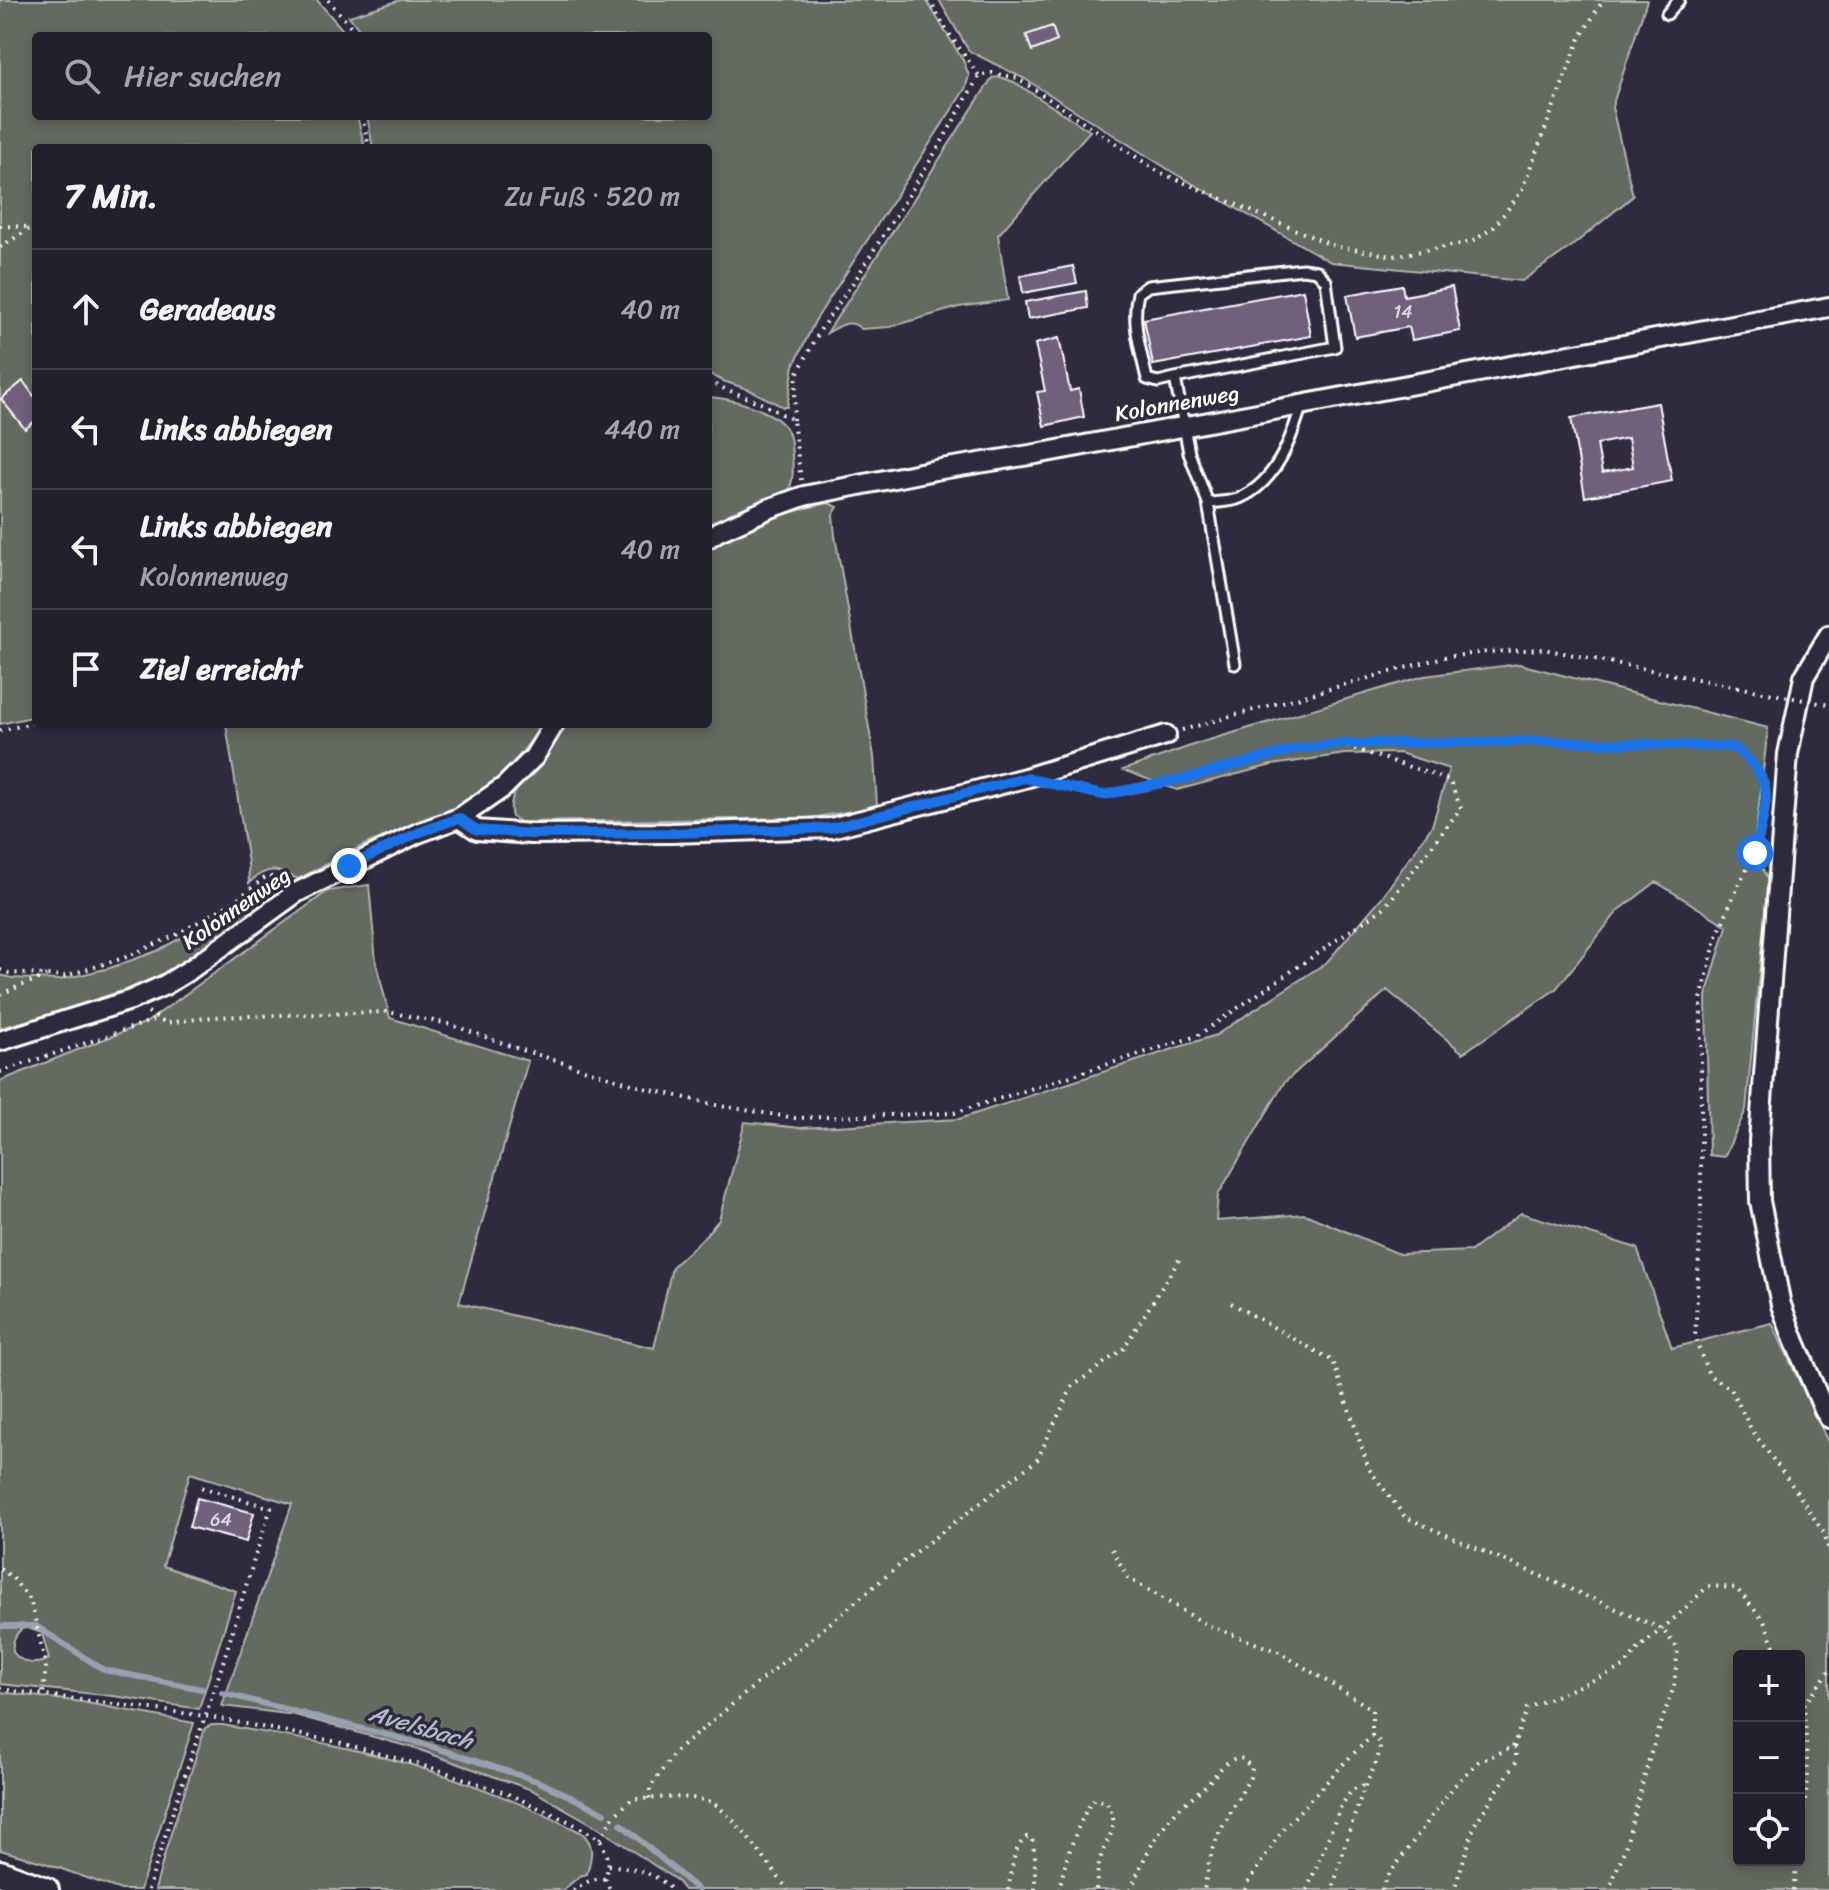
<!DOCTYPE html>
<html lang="de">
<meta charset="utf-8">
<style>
:root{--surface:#23202e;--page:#2b2836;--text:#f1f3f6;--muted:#a3a3aa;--line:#403e4a}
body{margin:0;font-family:Sriracha,sans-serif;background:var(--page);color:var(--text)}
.controls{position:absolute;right:24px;bottom:24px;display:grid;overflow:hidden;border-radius:8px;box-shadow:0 4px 12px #0003}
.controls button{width:72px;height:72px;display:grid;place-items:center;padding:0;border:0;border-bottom:2px solid var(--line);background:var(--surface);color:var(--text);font:40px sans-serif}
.stop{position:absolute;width:24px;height:24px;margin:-18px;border:6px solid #1a73e8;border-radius:50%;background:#fff}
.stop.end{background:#1a73e8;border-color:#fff;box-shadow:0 2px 8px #0008}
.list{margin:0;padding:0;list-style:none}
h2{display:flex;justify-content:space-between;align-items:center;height:104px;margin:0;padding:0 32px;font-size:34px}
h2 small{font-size:26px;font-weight:400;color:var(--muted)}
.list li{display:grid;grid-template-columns:52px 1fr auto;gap:24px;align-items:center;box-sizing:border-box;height:120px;padding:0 32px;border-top:2px solid var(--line)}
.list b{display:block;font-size:30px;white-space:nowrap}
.list p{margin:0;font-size:26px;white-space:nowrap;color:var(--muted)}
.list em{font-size:26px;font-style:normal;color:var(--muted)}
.icon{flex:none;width:44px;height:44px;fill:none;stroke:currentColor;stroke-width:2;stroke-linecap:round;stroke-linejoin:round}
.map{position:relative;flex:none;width:1829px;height:1890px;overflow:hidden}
.search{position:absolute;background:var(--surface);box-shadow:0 4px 12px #0003;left:32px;top:32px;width:680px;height:88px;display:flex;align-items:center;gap:20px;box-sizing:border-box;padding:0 28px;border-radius:8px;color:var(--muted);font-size:30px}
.panel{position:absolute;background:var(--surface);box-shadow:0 4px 12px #0003;left:32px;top:144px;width:680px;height:584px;border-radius:8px}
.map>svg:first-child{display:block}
.green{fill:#636b5f;stroke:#b1b5af;stroke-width:2;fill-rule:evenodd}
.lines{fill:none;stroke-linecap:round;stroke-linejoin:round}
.stream{stroke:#97a1b0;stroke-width:6}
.building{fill:#6f607c;stroke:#fff;stroke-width:2;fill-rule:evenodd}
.lane-casing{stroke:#fff;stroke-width:15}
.street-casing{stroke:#fff;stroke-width:24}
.secondary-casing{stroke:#fff;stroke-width:30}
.path{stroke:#fff;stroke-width:4;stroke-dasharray:2 6;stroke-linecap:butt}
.lane{stroke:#2f2a3d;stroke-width:9}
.street{stroke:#2f2a3d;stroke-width:18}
.secondary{stroke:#2f2a3d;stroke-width:24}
.path-bridge{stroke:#fff;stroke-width:4;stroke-dasharray:2 6;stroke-linecap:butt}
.route{stroke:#1a73e8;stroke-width:10}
.labels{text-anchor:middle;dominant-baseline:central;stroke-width:7;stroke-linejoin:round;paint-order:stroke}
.number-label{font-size:18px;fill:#dbd7de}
.street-label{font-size:22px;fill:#fff;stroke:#2f2a3d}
.water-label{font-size:24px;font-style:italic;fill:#b1b9c4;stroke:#2f2a3d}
</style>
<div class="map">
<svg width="1829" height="1890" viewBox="0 0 1829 1890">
<rect width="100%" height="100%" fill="#2f2a3d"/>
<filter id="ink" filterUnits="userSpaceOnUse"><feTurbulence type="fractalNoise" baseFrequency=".0125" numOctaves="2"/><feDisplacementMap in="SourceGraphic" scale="16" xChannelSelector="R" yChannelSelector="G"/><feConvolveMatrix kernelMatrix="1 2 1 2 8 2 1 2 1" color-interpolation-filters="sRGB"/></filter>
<g filter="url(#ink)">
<path class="green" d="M0,0H317L348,36H36V116H357L365,148H36V716L0,724Z
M401,0H926L964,62L969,76L965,89L815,321L794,365L787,407H783L750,390L723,381L708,373V148H373L367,116H708V36H364L349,16Z
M939,0H1647L1612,107L1633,196L1572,246L1522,281L1331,262L1174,173L1025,79L969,51Z
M1000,77L1014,82L1090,131L998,235L1008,300L959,307L890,327L861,329C850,317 839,327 827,333L992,78Z
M708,397C730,398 776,410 787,430C792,438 791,447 792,455C793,468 794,480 788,492L741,509L708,525Z
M828,503L838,507L833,515L835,536L874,756L877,807L810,818L520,822L512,817C504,791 534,772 548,752C554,744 559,733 564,724H708V548C745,526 786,512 828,503Z
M1519,664L1768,728L1754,849L1768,881L1746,1110L1724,1157L1709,1155L1706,996L1727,926L1656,882L1618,911L1556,989L1463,1053L1387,990L1284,1083L1218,1195L1216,1221L1305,1214L1399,1254L1471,1251L1521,1213L1637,1248L1672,1348L1772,1323L1829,1444V1890H684L676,1880L597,1827L532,1790L417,1749L295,1715L222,1706L292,1504L190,1473L163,1566L236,1591L199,1709L113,1696L0,1684V1081L147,1022L328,891L369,885L376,962L390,1018L528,1061L459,1303L654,1348L672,1267L701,1240L719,1220L745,1122L800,1128L959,1119L1216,1035L1327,962L1382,897L1432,826L1449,769L1400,753L1345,754L1272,765L1177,790L1123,770L1199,743L1424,676ZM27,1628L42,1633L49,1659C36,1666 22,1664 13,1652C12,1642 14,1637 21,1629ZM1739,1656H1799V1860H1739Z
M226,724H543C526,747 510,771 487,788C455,812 417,824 381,838C352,849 325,865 298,879C278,869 267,865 249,883L248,863Z
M268,883L278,884L285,890L165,976L107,999L0,1028V975L12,978L59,980L110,968L157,951L221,916Z
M0,1692L82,1702L194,1723L140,1890H121L42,1862L0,1850Z
M212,1725H223C259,1732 296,1737 332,1745C418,1763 504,1793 582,1833C596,1845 591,1858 587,1874L580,1876L563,1890H155L166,1849L205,1728Z"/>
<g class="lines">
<path class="stream" d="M0,1626H36L104,1670L202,1689
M222,1693L430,1746L537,1781L605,1813
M621,1824L698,1890"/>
</g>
<path class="building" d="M1052,26L1057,41L1032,51L1026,35Z
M1073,266L1077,283L1023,293L1020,276Z
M1402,285L1404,296L1452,287L1460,331L1412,340L1409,327L1355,337L1347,295Z
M1303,290L1311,336L1153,365L1144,319Z
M1086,291L1088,308L1028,319L1025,302Z
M1059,338L1070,391L1079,389L1084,417L1044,426L1037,392L1045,391L1035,344Z
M23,381L34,396L36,394V420L25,429L1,399Z
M1658,403L1672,481L1585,497L1571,418ZM1628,438L1633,467L1602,473L1597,444Z
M197,1498L254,1513L246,1542L189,1527Z"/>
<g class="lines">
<defs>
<path id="lane" d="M1667,14L1679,0
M1175,378L1158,382L1147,379C1141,351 1131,322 1138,293L1148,286L1303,269L1317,271L1326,281L1335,347L1175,378L1189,453L1208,503L1235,664
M1208,503C1218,502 1231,502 1240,498C1276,482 1291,440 1302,404"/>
<path id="street" d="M708,538L719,531L768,509L804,496L935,470L1036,454L1829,307
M1829,635L1804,677L1788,754L1759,1141L1760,1201L1781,1305L1795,1342L1824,1410L1829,1418
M459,818L477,830L531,834L671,833L831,828L1025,778L1166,735
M0,1041L131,1000L165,985L191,969L296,893L418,833L459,818L504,787L534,757L554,724"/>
<path id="secondary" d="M0,1873L46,1890"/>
</defs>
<use href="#lane" class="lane-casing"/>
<use href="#street" class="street-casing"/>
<use href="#secondary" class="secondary-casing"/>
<path class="path" d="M328,0L359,36
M929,0L948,32L979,76
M362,116L369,148
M0,226L29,227
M0,247L36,225
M708,382L765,405L793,420L801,480
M793,420L797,374L822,327L857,277L940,145L979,76L992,73L1017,78L1159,172L1334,246L1394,256L1472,242L1494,227L1521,192L1580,38L1603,0
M1182,730L1444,657L1487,652L1543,649L1738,687
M0,731L36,722
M1062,786L1103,795L1192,777L1297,749L1340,744L1544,741L1734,747C1752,762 1758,769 1765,792
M1764,808L1755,853L1732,899L1716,939L1701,999V1214L1695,1339L1709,1375L1731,1389L1751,1429L1797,1492L1825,1535L1829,1552
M0,970L9,973L65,976L124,958L176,935L235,901L267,876L283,880
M0,994L46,976
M148,1012L166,1023L212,1017L388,1012L449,1024L516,1048L648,1089L720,1106L795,1118L954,1113L1197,1036L1385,907L1461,808L1449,780L1340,744
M0,1072L157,1019
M1231,1303L1333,1361L1369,1469L1405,1517L1662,1629L1678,1649L1674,1686L1650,1756L1625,1848L1609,1890
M1112,1549L1128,1578L1207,1625L1279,1652L1372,1709V1736
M0,1569L12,1577L31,1602L46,1666L43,1694
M1799,1683H1803L1808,1779L1799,1844
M0,1689L205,1716L338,1742L442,1771L508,1794L570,1822L600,1839L609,1860L606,1879L610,1890
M1804,1705L1829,1671
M1513,1747L1527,1708L1624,1667L1639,1648L1683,1611L1708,1586L1736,1588L1764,1621L1778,1656
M649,1799L650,1788L675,1752L913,1554L1037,1460L1072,1387L1123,1349L1182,1255
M600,1839L614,1816L632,1799C657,1799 685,1794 708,1801C729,1807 773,1871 788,1890
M609,1865C630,1868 658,1872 671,1890
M148,1890C167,1829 187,1768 208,1708C231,1642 248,1574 271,1508L197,1486
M573,1890C583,1884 593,1877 606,1879
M1008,1890C1012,1874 1012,1847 1027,1837L1032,1839L1035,1857V1890
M1059,1890C1064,1865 1078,1819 1094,1799L1107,1803C1123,1828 1104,1839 1099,1864C1097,1872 1097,1881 1096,1890
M1131,1890C1143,1858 1158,1828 1184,1804C1192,1797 1200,1791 1208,1783C1216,1775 1229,1754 1243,1759C1244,1760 1251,1767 1252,1768L1250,1777L1217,1837L1209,1862L1204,1890
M1245,1890L1248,1882L1284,1828L1350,1757L1372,1736L1380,1742C1381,1759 1369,1775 1363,1791C1352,1823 1340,1857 1333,1890
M1307,1890L1341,1806L1352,1790L1366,1784
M1382,1890L1388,1876L1454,1786L1478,1762L1513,1747L1516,1748V1762L1475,1824L1454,1890
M1793,1890L1797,1860"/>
<use href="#lane" class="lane"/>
<use href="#street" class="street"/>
<use href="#secondary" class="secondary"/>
<path class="path-bridge" d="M1738,687L1829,705"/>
</g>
</g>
<g class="lines" filter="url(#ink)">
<path class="route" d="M349,866L418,833L459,818L477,830L531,834L671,833L831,828L1025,778L1103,795L1192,777L1297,749L1340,744L1544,741L1734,747C1749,759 1765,774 1766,795C1767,807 1758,839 1755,853"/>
</g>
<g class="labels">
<g class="number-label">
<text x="1403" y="312">14</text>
<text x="221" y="1520">64</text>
</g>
<g class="street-label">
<text transform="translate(1177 403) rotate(-10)">Kolonnenweg</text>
<text transform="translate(236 908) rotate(-35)">Kolonnenweg</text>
</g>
<g class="water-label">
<text transform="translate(421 1727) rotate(16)">Avelsbach</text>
</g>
</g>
</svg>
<div class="controls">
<button>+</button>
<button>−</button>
<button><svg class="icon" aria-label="locate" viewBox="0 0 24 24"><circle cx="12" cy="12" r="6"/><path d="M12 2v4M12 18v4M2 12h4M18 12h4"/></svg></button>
</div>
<div class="stop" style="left:1755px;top:853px"></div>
<div class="stop end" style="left:349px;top:866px"></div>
<div class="search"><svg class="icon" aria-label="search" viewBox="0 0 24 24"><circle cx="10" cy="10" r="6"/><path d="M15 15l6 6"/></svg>Hier suchen</div>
<section class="panel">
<h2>7 Min.<small>Zu Fuß · 520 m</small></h2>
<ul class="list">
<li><svg class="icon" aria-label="ahead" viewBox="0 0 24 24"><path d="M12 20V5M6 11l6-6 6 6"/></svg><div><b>Geradeaus</b></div><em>40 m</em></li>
<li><svg class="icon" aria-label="left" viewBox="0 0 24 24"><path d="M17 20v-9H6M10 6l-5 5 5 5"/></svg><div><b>Links abbiegen</b></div><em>440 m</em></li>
<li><svg class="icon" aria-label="left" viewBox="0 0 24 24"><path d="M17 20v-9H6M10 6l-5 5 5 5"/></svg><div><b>Links abbiegen</b><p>Kolonnenweg</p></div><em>40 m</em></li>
<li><svg class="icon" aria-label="arrive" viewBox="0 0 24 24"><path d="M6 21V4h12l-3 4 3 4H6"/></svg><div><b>Ziel erreicht</b></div></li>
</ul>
</section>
</div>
